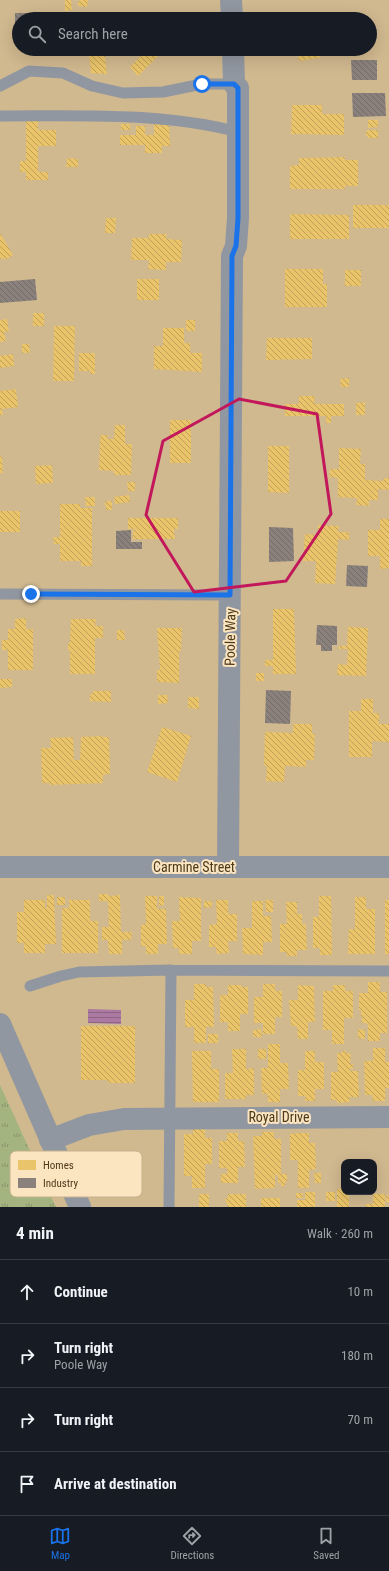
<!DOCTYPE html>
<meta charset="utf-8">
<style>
:root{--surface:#171b24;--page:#242831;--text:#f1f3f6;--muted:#9ea1a6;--line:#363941;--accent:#1a73e8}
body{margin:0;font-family:"Roboto Condensed",sans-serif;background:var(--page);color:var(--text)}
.controls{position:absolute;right:12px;bottom:12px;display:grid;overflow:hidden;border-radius:8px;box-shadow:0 4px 16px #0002}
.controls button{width:36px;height:36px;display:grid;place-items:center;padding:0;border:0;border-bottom:1px solid var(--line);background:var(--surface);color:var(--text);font:20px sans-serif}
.stop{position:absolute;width:12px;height:12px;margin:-9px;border:3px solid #1a73e8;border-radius:50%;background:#fff}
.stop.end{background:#1a73e8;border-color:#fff;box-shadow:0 1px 4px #0008}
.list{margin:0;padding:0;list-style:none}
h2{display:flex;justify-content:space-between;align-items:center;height:52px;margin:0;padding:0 16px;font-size:17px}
h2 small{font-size:13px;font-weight:400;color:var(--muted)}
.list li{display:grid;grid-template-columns:26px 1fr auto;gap:12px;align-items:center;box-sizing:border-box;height:64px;padding:0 16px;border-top:1px solid var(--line)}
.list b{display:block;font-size:15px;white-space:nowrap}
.list p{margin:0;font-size:13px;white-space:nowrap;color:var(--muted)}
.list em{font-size:13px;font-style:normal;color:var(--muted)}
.icon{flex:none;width:22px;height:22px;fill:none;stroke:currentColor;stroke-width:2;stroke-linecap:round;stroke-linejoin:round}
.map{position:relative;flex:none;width:389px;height:1207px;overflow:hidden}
.search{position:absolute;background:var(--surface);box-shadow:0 4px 16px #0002;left:12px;right:12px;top:12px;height:44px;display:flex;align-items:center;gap:10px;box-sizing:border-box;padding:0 14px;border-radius:22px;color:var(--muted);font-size:15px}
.sheet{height:308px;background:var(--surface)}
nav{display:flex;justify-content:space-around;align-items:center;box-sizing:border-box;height:56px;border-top:1px solid var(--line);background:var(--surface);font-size:11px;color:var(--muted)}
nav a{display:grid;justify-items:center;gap:2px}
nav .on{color:var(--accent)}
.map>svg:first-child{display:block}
.grass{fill:url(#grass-tufts)}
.water{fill:url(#water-rules)}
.homes{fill:url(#homes-back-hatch)}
.industry{fill:url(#industry-back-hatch)}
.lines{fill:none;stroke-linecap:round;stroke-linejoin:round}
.service{stroke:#9197a0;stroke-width:11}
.minor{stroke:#9197a0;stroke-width:22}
.tertiary{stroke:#9197a0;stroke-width:22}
.route{stroke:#1a73e8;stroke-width:5}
.marked{fill:none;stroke:#c2185b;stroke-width:3;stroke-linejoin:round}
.labels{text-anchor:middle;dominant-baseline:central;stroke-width:4;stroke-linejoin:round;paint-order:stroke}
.street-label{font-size:14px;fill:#4c3a1a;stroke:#fbe4c0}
.key{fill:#fbe4c0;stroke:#c6b18e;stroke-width:1}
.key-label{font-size:11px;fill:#4c3a1a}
</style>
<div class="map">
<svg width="389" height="1207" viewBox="0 0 389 1207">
<defs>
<pattern id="grass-tufts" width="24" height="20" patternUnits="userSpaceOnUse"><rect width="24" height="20" fill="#a3b481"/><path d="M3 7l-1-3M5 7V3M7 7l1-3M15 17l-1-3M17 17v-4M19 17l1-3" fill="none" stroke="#879369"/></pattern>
<pattern id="water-rules" width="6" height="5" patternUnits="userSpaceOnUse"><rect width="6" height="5" fill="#ab79a1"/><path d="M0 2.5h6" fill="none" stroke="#8d6482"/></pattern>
<pattern id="homes-back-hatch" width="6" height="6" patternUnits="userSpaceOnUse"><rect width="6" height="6" fill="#e9c46a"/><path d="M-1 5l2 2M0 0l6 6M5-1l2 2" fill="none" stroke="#bfa056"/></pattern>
<pattern id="industry-back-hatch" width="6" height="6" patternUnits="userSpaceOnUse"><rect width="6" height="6" fill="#8a817c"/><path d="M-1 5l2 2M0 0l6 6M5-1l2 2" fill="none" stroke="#736b65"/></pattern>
</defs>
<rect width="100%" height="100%" fill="#d0b88f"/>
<path class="grass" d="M0,1085L53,1201L56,1207H0Z"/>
<path class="water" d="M88,1009L121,1010V1024L88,1023Z"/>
<path class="homes" d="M65,0H71L72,10L65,11Z
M79,0H88L87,7L78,6Z
M95,49H104L107,74L91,73L89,55L96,54Z
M148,49H165L138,76L130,67Z
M280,49H330V50L319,52L320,58L299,61L298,53L281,55Z
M292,105H322V114H344V135L291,134Z
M38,120V130H56V146H38V172H48V180H26V172H20V161H26V121Z
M368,120H378V127L368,128Z
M121,124H130V130H121Z
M154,124L169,125L170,146H162V153H145V145H120V135H136V126H145V135H154Z
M368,130H378V138H368V136H366V131Z
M345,157V160H358V186H345V189H290V166L299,165V158Z
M67,158L78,159V167H66Z
M353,205H389V228H353Z
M290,214L349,215V239H290Z
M106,218H116L115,233H105Z
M0,233L13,255L5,260L3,258L0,259Z
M149,234H167L166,239L182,240L181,262H166V270L148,269L149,260H131L132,238H149Z
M285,269H323V284H327V307H285Z
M345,270H361V286H345Z
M137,279H159V300H137Z
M33,313H44V326H33Z
M7,319L9,331L4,332L6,341L0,342V320Z
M186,320H195V331H186Z
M54,326H75L74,381H53Z
M163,328H184V343H190V353H202V372L154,369V346H163Z
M267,338H312V359L266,360Z
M22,344H29L30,353H22Z
M79,353H95V374H90V371H79Z
M13,354L14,366L0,368V356Z
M349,378V387H341L340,379Z
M16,389L18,407L2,409L3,415H0V391Z
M299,396H315L314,404H344V416H331V423H326V416H285V404H299Z
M365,402V415H356V403Z
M170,420H191V463H170Z
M115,425H125V444H132L131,475H114V471L99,470L100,438L101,435H108L107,439H114Z
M268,446H289V493L268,492Z
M339,448L361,449L360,464H365V480L383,481L384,478H389V490L378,489V500H369V506L356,505L357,498L338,497V478L329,477L330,469H339Z
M2,456L3,473H0V457Z
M52,465L53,483L36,484L35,466Z
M127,482H135V491H128Z
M129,495L130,502L115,504L114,497Z
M85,497H95V506H86Z
M105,501H112V510H106Z
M60,504H80V508H92V566H81V561H60V544H54L53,537H60Z
M0,511H20V532H0Z
M128,518H178V529H174L175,539H133V530L139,529H128Z
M380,519H389V568L380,569V556H368V530H380Z
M318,525L339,526L338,532H349V540L338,539L335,584L315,583L316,561H303L305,534L318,535Z
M273,609H294L296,674H273V666H265V660H273Z
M26,618V629H33V670H8V650H2V640H8V629H15V619Z
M71,619H96L95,626H103V638H95V674H70V650H68V643H70Z
M348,627L368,628L366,676L337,675L338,664L347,665L348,649H339V646H347Z
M157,628H182L181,651H179V683L157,682V670H160Z
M117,630H124L125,640H117Z
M256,673H264V681H256Z
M0,679H12V687L0,688Z
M93,691H111V702L90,701V694H93Z
M158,695H167L168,703L158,704Z
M188,697H199V709L188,708Z
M361,699H373V713H379V724H389V742L372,741V757H349V711H361Z
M293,724H312V734H315L314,760H306V767L285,766L284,782L266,781L267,766L264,765L265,732L293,733Z
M162,727L191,736L177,782L147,772Z
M102,736V737H109L110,774L103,775V783L50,785V783H42L41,748H51L50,738L73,737L74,760H80L81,737Z
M99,894H108V901H99Z
M47,895H54L56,944H45V953H24V943H17V912H24V900H45V908H47Z
M120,895L121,932H132L131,940H122V954H109L108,940H102V927H109L108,896Z
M145,896H157V909H166L167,944H158V954H146V946H141V925L146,924Z
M159,896H164V905L159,906Z
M319,896H331L332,955H320V948H313V917H319Z
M57,897H65V905H57Z
M179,897L201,898V941H192V954H179V948H173L172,921H180Z
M355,897H366V909H375V954H348L349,929H355Z
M69,900H90V921H98V953H62V908H69Z
M216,900H228V914H237V941H228L229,953L217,954L216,947H209V925L217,924Z
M265,900H273V912H266Z
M385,900H389V954H385Z
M204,901H212V907L204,908Z
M252,901H263V916H271L272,942H263V955L243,954L242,928H252Z
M286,902H297V914H302V924H306L307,950H297V956H287L286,952H280V924H287Z
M368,982H380V992H387V1033H380V1041H368V1024L361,1022L363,1017H361V1010H359V993H368Z
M194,984H206V987H213L214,1027H206V1043H194V1027H185V1000H194Z
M263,984H275V991H282V1017H275V1034H263V1023H254V997H263Z
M228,985H241V987H248V1014H240V1031H228V1022H220V995H228Z
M298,985L314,986L315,1022H308V1039H298L297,1026H291L289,1000H298Z
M333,985H345V991H353V1018H344V1044H332V1030H323V991H333Z
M81,1026H135V1083H108V1080H81Z
M261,1029L262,1037H253V1030Z
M358,1029L365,1030V1039L358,1038Z
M208,1034H218V1043H208Z
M268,1044H280V1063H288L289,1089H280V1102H268V1094H262L261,1068H268Z
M373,1048H385V1062H389V1088H385V1101H373L372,1095H365L364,1061H373Z
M232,1049H246V1069L254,1068V1095H246V1099H225V1073H233Z
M258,1049H266V1059H258Z
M192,1051H211V1069H219V1102H193Z
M305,1051H315V1062H324V1089H315V1101H305V1096H298V1070H305Z
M342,1051H346V1053H349L351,1055L350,1064H353V1069H350V1071H358L359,1097H349L350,1102L337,1103V1100H331V1072H338L337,1053H342Z
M193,1129H205V1138H212V1164H205V1188H192V1176H184V1134H193Z
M262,1132H274V1139H281V1174H287V1182H285V1186H281V1183H278V1175H275V1188L255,1189L253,1136H262Z
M227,1133H238V1141H244L245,1167H238V1183H221V1174H227V1168H219V1141H227Z
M299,1133H309V1143H315L316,1169L309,1170V1188H298V1160H290V1134Z
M314,1173H321V1183H315Z
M337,1189H344V1192H349V1207H337Z
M305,1192H315V1207H297V1200H305Z
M326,1192H335V1201H326Z
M296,1193H303V1198H296Z
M199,1194H209V1207H199Z
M228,1194H246V1207H228L225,1198H228Z
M373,1194H385V1207H366V1204H373Z
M386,1195L389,1196V1202H386Z
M261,1198H280V1207H261Z"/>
<path class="industry" d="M15,13H31V19H19V29H15Z
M351,60H377V80H352Z
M352,93H385L386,116L353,117Z
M35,279L37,300L0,303V282Z
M269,527L293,528L294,561L269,562Z
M131,530V542H142V549H116V531Z
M347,565L368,566L367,587L346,586Z
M317,625L337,626V645H332V651H321V645H316Z
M266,690L291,691L290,724L265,723Z"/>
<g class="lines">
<path class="service" d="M0,86L29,71L63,73L92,86L123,93L163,92L202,84H234
M0,116C77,116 163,112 238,132
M0,594L230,595
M30,986L61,976L79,972L171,970L389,971
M169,1207L171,970"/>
<path class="minor" d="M231,0L232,19
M0,867H389
M228,867L232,256L236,246L238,218V88L234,84L233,49
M50,1140L89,1125L124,1119L389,1117"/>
<path class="tertiary" d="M0,1024L80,1207"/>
</g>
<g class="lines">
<path class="route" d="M31,594L230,595L232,256L236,246L238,218V88L234,84H202"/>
</g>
<path class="marked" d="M239,399L317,414L331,514L286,581L194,592L146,515L163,441Z"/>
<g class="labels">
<g class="street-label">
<text transform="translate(230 637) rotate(-89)">Poole Way</text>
<text x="194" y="867">Carmine Street</text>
<text x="279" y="1117">Royal Drive</text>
</g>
</g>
<rect x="10" y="1151" width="132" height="46" rx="6" class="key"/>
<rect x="18" y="1160" width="18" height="10" fill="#e9c46a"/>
<rect x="18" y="1178" width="18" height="10" fill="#8a817c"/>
<g class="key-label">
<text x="43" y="1169">Homes</text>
<text x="43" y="1187">Industry</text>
</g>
</svg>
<div class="controls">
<button><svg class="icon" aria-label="layers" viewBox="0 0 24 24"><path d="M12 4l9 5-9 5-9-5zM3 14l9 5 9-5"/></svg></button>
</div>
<div class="stop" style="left:202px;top:84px"></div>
<div class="stop end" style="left:31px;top:594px"></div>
<div class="search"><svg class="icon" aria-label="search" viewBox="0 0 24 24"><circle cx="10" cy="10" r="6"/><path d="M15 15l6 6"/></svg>Search here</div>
</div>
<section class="sheet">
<h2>4 min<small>Walk · 260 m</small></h2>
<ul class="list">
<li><svg class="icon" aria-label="ahead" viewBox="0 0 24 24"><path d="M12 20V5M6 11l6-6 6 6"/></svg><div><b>Continue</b></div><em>10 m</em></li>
<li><svg class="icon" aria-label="right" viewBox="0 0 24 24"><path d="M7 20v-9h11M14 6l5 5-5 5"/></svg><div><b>Turn right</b><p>Poole Way</p></div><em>180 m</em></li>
<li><svg class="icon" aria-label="right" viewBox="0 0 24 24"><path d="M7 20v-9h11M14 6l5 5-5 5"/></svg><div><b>Turn right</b></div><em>70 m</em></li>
<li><svg class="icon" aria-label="arrive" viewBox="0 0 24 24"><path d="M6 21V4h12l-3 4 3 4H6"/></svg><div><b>Arrive at destination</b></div></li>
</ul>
</section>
<nav>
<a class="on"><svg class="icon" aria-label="map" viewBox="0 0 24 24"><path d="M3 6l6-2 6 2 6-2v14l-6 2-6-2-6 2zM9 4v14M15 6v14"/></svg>Map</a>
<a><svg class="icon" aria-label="directions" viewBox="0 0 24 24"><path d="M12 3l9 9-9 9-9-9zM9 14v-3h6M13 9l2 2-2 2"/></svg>Directions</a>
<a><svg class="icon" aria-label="saved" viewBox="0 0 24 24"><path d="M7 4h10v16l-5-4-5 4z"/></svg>Saved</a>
</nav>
